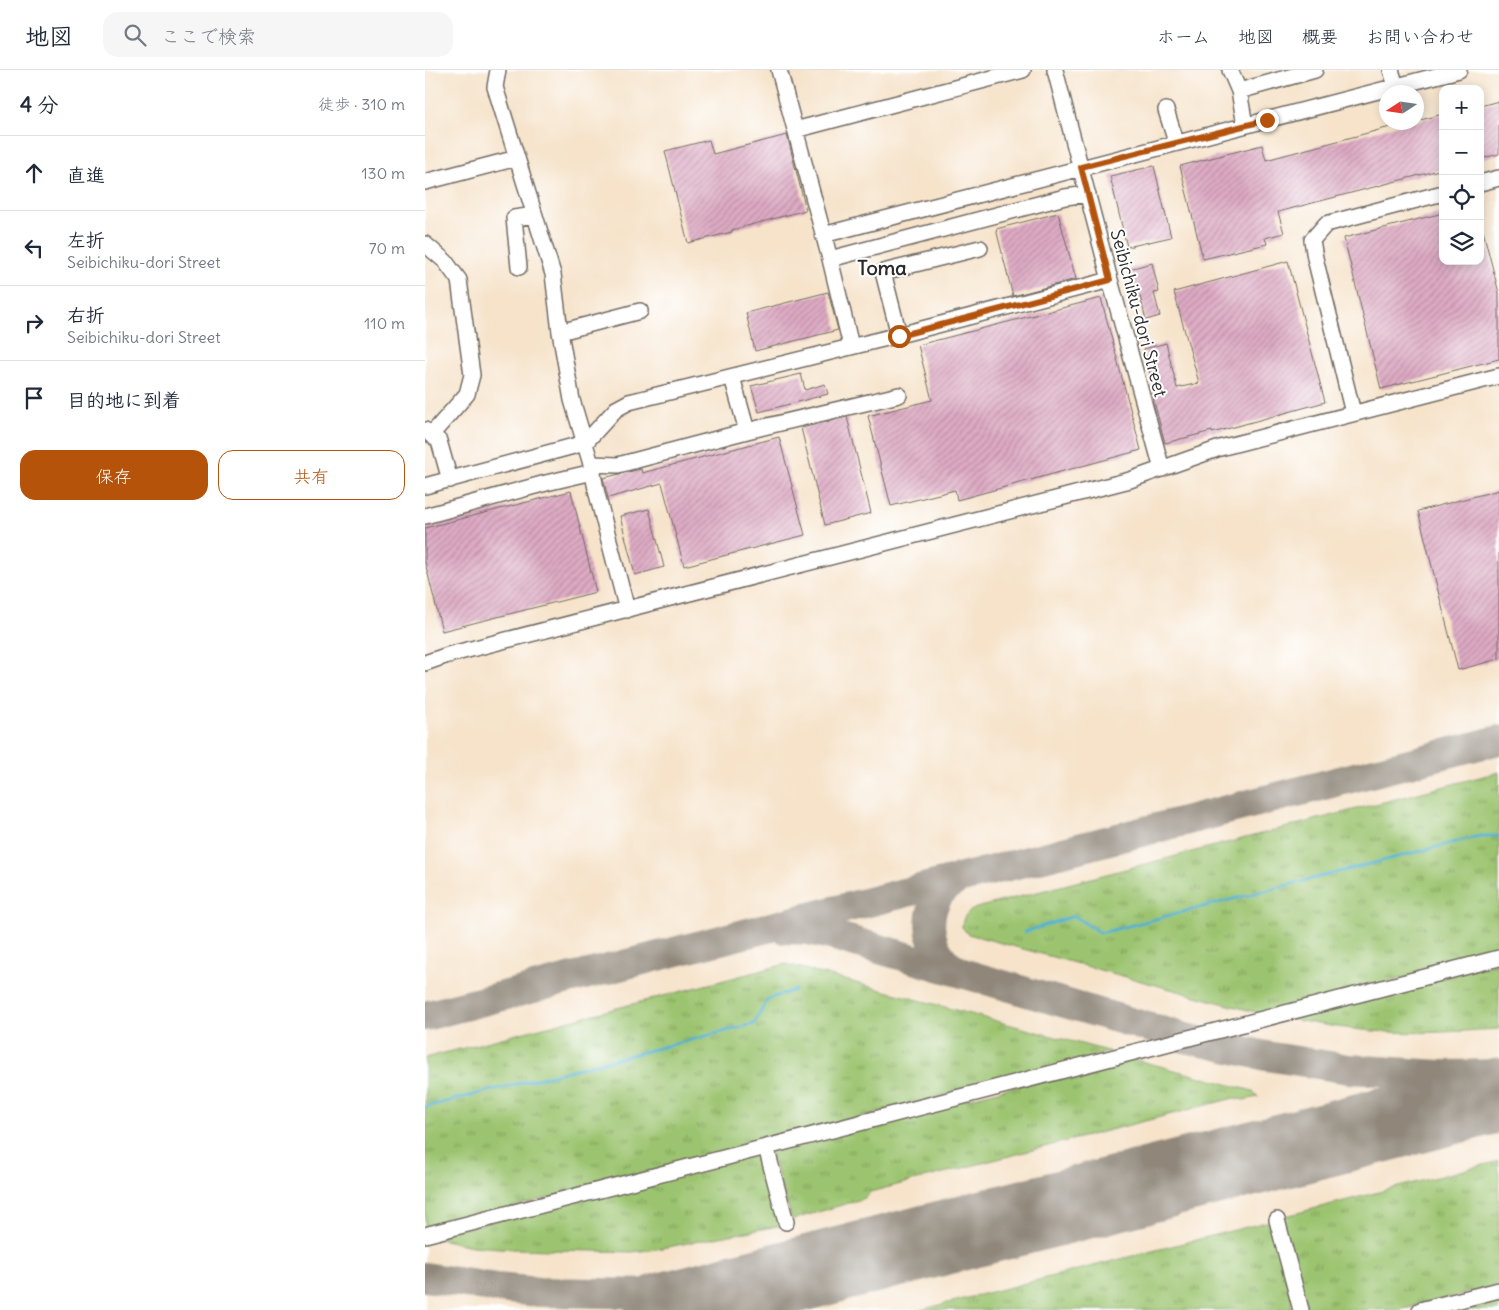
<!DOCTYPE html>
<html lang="ja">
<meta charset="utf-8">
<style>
:root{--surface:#fff;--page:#f6f6f7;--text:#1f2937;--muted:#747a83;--line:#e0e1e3;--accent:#b45309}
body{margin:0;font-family:Delius,"Klee One",sans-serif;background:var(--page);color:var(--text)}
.controls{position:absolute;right:15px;top:15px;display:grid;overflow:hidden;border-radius:10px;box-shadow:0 2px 12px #0003}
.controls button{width:45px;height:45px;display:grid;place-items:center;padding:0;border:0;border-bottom:1px solid var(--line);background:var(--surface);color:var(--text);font:25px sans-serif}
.compass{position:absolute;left:954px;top:15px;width:45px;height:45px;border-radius:50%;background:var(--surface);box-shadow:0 2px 12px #0003;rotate:258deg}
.stop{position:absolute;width:15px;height:15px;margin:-11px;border:4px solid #b45309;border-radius:50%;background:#fff}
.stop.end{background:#b45309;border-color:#fff;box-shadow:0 1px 5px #0008}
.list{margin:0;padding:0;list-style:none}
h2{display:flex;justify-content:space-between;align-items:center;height:65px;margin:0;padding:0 20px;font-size:21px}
h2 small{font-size:16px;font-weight:400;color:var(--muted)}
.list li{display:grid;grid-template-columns:32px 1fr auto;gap:15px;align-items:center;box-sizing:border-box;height:75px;padding:0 20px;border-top:1px solid var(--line)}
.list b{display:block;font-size:19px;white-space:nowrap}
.list p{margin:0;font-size:16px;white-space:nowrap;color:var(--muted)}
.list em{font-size:16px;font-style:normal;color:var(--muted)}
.actions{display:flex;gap:10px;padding:15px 20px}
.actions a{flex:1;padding:11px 0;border:1px solid var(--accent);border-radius:15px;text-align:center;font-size:18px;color:var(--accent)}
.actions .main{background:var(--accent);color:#fff}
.icon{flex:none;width:28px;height:28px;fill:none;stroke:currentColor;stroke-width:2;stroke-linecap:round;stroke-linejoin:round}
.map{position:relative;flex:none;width:1074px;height:1240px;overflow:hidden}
header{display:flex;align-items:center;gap:30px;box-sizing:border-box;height:70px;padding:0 25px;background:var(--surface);border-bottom:1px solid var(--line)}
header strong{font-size:24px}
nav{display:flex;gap:28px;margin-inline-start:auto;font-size:18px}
.search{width:350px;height:45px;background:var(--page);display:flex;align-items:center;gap:12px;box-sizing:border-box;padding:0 18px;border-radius:15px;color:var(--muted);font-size:19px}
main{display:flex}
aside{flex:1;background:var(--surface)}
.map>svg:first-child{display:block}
.grass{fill:url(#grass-tufts);stroke:#64784d}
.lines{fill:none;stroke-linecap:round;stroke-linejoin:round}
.stream{stroke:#51b1d0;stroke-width:3}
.taxiway{stroke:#90877a;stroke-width:30}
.runway{stroke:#90877a;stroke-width:75}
.building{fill:url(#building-hatch)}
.minor-casing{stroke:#726b63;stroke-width:18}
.minor{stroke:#fff;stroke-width:15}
.route{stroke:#b45309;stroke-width:6}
.labels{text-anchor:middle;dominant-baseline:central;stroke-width:4;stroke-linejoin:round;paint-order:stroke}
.street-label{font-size:18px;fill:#2b2b2b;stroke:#fff}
.quarter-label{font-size:20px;font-weight:bold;fill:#2b2b2b;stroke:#fff}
</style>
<header>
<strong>地図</strong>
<div class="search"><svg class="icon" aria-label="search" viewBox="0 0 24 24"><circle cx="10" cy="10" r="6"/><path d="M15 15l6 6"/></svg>ここで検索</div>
<nav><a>ホーム</a><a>地図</a><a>概要</a><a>お問い合わせ</a></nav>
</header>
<main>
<aside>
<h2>4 分<small>徒歩 · 310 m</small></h2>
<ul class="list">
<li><svg class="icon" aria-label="ahead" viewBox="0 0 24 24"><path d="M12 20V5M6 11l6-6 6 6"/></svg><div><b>直進</b></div><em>130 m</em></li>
<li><svg class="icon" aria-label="left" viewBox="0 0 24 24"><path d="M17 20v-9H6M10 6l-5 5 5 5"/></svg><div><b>左折</b><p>Seibichiku-dori Street</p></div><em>70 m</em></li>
<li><svg class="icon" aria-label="right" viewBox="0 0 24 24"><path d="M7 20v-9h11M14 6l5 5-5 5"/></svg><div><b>右折</b><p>Seibichiku-dori Street</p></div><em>110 m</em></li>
<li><svg class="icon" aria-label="arrive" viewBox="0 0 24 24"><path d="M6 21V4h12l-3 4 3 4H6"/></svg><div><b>目的地に到着</b></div></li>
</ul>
<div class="actions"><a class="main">保存</a><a>共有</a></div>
</aside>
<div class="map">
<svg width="1074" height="1240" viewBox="0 0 1074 1240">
<defs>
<pattern id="grass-tufts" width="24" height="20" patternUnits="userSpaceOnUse" patternTransform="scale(1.25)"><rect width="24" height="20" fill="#9cc46f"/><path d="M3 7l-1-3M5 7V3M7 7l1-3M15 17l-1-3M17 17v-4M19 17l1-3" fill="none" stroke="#7f9f5b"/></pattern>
<pattern id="building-hatch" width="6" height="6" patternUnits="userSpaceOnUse" patternTransform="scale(1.25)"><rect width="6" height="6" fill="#deabc4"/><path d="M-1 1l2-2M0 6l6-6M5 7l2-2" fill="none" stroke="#b48b9f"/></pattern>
</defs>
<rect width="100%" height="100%" fill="#fff"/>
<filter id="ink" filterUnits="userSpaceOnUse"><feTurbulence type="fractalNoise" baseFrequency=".02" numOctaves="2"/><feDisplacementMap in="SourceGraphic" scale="10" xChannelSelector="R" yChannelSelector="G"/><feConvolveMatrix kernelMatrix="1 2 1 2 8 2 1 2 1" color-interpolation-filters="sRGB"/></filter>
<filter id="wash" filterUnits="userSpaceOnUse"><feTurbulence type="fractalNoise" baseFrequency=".0096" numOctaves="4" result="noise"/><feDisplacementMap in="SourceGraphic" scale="20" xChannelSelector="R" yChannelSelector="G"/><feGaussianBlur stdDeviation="1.12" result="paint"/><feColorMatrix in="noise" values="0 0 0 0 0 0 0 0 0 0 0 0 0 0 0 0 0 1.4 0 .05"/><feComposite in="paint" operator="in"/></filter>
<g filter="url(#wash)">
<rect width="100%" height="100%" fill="#f6e3ca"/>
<path class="grass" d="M1074,702V884L837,944L543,864L537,857C538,846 541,843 551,838Z
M1074,892V959C1037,961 999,964 962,962C926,960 890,954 855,947Z
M361,894L686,982L0,1160V988Z
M701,987L828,1021L833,1027L819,1030L809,1028L445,1122L440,1128L367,1150L345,1081Z
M336,1084L358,1155L232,1179L207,1182L89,1179L47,1176L5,1167Z
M1074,1091V1215L975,1240H882L853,1148Z
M849,1150L867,1228L866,1240H495Z
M1074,1223V1240H1007Z"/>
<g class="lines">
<path class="stream" d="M600,862L649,846L676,863L1054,766H1074
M0,1037L329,954L343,929L370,920"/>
<path class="taxiway" d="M534,808C528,813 520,817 515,823C501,844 502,870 518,889C522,894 529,897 534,901
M360,859L383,860L406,865L760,968L841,986L924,999L970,1002L1017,1005L1074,1004
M0,946L1074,670
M0,1207L72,1218L114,1222L297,1225"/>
<path class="runway" d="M237,1240L1074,1025"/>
</g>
<g id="blocks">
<path class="building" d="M1074,31V84L1055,89V36Z
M1018,44V99L853,142L859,163L840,168L842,174L778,189L755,96L837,75L841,90L984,52H992V51Z
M362,65L381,140L307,160V162L263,173L240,81L284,70L288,84Z
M729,96L746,167L702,177L685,106Z
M633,143L651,209L588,226L571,159Z
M1018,143V191H1055V162L1058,161L1074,223V289L956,319L919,168Z
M863,191L900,332L787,363V361L740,373L727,324H730L719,279L741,273L752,318L774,313L749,222Z
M727,193L734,222L729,223L735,246L721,250L715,226L711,227L704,199Z
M403,222L413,260L330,281L321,243Z
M676,228L716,380L532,430L530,420L466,436L443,346L507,330L493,275Z
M376,304L380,320L400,314L403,324L334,342L326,316Z
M422,347L446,443L400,455L376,358Z
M354,367L380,465L259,496L237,413L183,428L178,408L216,399L217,403Z
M1074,420V589L1033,600L993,441Z
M146,421L171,522L17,561L0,492V458Z
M224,439L239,497L210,505L195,446Z"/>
</g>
</g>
<g filter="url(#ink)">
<use href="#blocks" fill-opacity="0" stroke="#726b63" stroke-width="1"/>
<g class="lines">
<defs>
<path id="minor" d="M73,0L70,17L128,204L135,262L147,330L166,394L172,424L202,540
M354,0L405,189L426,276
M630,0L685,210L737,399
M805,0L814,21
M966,0L971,16
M741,40L751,72
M820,55L814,21L890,0
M370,60L598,0
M0,112L92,88
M1055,113L1074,108
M398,165L1034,0
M0,174L20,191L34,210L47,305L42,324L6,365
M405,189L640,127L663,124
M94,197L89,148L110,145
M135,262L215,241
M474,265L458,202L555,178
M307,307L322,361
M928,343L890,188L887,170L901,154L1018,123
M0,360L14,371L25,410
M166,394L193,395L322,361L474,325
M0,416L160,373L191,339L204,332L474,265L685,210
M0,446L121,413L168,402
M0,593L23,585L705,410L795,378L1074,306
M341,1077L361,1152
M852,1150L876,1240
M0,1165L1074,888
M995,1240L1074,1220"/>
</defs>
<use href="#minor" class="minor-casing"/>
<use href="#minor" class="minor"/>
</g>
</g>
<g class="lines" filter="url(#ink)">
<path class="route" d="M474,266L685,210L656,97L842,50"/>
</g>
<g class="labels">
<g class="street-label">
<text transform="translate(714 243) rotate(75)">Seibichiku-dori Street</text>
</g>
<g class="quarter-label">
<text x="457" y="197">Toma</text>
</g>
</g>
</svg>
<div class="controls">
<button>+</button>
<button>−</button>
<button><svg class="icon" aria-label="locate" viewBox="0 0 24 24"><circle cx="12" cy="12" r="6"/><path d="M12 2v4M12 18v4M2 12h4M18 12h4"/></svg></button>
<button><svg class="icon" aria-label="layers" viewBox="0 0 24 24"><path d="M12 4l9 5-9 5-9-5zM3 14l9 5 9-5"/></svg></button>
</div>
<svg class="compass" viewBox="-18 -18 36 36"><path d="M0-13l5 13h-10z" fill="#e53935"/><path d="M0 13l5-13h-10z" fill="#747a83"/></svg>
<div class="stop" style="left:474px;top:266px"></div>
<div class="stop end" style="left:842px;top:50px"></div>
</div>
</main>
